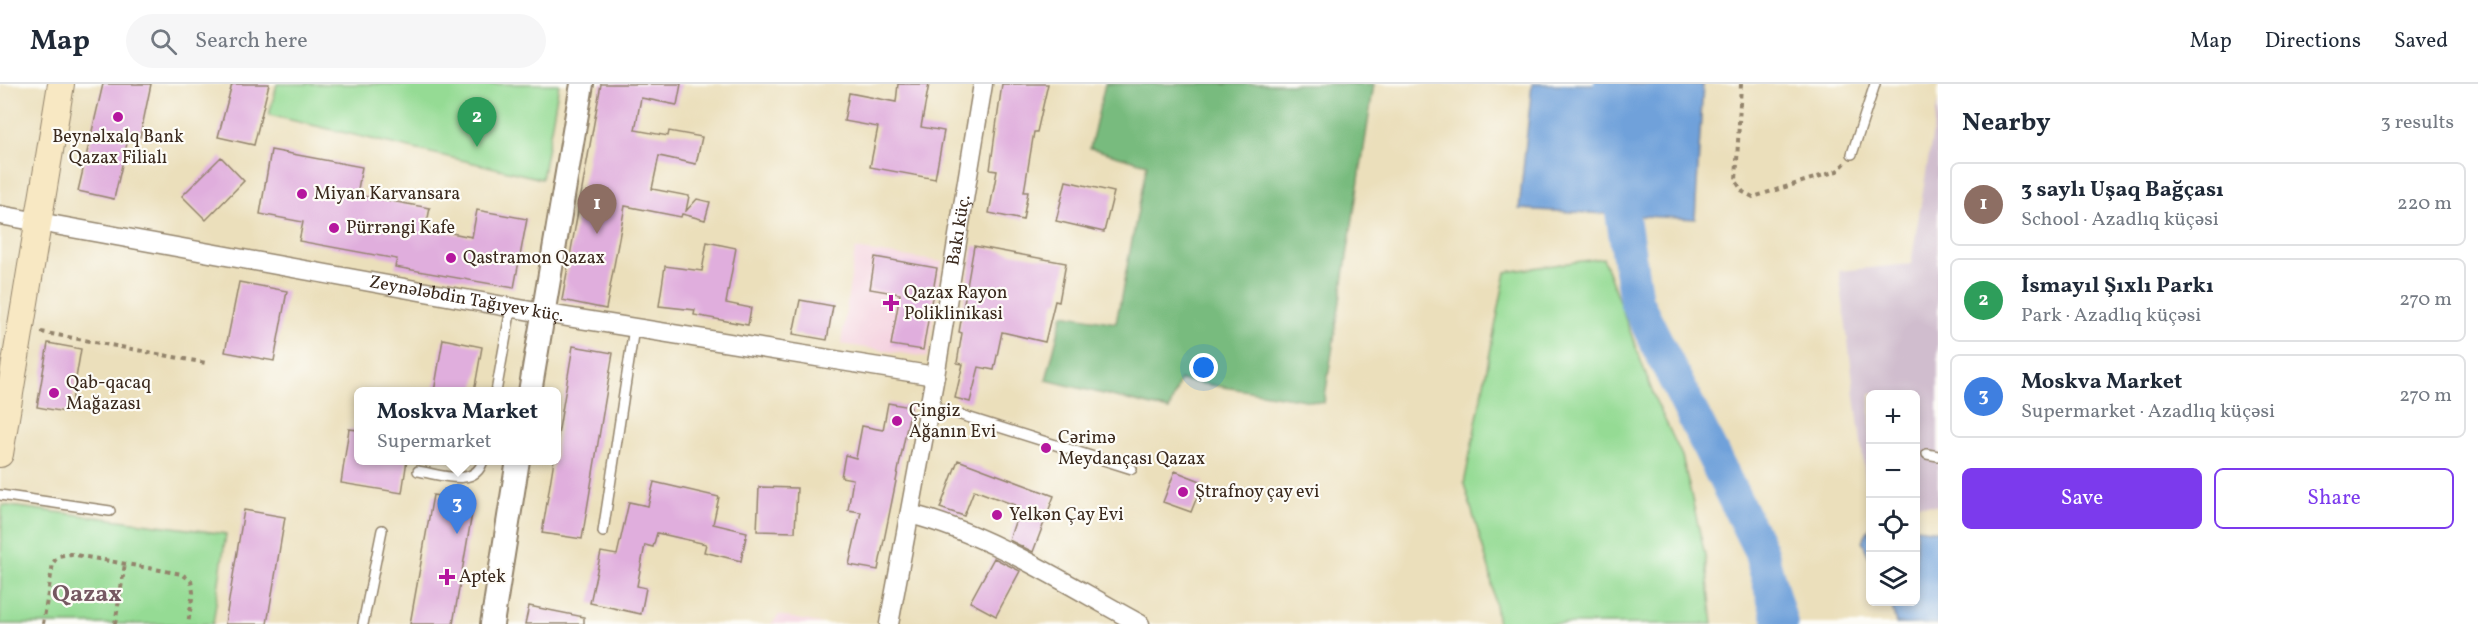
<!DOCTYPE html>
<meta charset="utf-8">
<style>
:root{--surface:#fff;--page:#f6f6f7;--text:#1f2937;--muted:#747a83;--line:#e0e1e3;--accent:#7c3aed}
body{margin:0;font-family:Vollkorn,serif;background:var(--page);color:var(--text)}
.controls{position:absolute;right:18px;bottom:18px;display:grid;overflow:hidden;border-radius:9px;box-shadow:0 3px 9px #0003}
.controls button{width:54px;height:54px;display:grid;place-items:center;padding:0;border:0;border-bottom:2px solid var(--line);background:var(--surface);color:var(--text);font:30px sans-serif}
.you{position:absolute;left:1204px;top:284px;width:21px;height:21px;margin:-15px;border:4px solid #fff;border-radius:50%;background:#1a73e8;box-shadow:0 0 0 9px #1a73e833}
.badge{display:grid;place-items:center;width:39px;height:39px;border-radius:50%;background:var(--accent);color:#fff;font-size:20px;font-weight:700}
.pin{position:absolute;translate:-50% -50px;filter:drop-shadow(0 2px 3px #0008)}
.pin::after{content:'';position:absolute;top:32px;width:21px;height:18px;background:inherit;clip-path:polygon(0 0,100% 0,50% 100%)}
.popup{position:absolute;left:354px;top:303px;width:207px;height:78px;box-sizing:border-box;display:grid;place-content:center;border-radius:9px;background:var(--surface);filter:drop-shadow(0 2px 4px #0005);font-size:20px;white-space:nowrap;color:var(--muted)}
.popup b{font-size:22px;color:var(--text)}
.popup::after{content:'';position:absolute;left:50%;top:100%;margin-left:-12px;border:12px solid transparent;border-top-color:var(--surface)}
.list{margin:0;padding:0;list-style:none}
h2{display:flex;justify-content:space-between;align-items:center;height:78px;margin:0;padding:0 24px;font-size:26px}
h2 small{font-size:20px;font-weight:400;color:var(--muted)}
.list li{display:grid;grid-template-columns:39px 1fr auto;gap:18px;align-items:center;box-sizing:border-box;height:84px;margin:0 12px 12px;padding:0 12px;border:2px solid var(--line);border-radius:9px}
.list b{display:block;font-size:22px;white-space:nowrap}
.list p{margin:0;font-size:20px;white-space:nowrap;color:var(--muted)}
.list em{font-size:20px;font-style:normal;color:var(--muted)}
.actions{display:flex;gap:12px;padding:18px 24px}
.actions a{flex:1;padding:14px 0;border:2px solid var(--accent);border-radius:9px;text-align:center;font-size:21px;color:var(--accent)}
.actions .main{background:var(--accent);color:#fff}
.icon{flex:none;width:33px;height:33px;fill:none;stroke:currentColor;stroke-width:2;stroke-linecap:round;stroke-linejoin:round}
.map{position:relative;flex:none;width:1938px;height:540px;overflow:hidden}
header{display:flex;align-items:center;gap:36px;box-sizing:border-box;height:84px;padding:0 30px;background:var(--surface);border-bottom:2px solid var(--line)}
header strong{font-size:28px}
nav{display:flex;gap:33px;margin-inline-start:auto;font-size:21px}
.search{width:420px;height:54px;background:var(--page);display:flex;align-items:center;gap:15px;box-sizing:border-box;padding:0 21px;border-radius:33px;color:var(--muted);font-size:22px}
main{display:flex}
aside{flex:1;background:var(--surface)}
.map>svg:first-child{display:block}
.built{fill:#f4cfde}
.industrial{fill:#d0bdce}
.green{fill:#95db94;stroke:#688259;stroke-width:1.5}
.forest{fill:#78bb7e;stroke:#5a724e;stroke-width:1.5}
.water{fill:#6fa1da;stroke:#55667c;stroke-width:1.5}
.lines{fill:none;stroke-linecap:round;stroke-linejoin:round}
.river{stroke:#6fa1da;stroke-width:34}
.building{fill:#e0aedd}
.service-casing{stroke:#93846c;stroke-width:12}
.minor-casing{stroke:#93846c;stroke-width:21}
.tertiary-casing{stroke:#93846c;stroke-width:26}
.secondary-casing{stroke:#93846c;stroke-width:28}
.path{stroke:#93846c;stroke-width:4;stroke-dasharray:4.5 4.5;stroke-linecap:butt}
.service{stroke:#fff;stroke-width:9}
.minor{stroke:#fff;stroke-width:18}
.tertiary{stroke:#fff;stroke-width:22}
.secondary{stroke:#f8e8c3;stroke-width:26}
.poi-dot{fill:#b5179e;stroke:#fdfcf7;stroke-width:2}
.labels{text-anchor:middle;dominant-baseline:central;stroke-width:4.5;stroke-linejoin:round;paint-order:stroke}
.poi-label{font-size:18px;fill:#3b2a1e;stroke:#fdfcf7;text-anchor:start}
.street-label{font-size:18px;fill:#3b2a1e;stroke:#fdfcf7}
.district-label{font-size:24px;font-weight:bold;fill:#755861;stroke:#fdfcf7}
</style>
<header>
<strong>Map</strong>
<div class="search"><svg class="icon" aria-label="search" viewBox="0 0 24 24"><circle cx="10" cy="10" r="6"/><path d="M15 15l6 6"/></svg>Search here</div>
<nav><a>Map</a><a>Directions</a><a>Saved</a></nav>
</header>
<main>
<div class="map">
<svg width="1938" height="540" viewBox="0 0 1938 540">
<rect width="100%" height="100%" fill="#fdfcf7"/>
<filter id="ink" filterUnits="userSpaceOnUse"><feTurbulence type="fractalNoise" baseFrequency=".0167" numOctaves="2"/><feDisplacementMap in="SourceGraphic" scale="12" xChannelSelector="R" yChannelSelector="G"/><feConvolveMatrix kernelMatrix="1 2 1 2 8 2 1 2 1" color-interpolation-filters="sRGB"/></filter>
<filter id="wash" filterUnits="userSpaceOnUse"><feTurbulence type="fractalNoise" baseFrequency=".008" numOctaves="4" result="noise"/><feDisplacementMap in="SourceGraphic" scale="24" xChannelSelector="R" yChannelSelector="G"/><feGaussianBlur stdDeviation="1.35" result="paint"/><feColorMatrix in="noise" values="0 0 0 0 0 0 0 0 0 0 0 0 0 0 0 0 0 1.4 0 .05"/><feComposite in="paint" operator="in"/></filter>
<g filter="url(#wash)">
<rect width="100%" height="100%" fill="#ebdfbb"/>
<path class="built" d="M855,165L942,178L927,273L841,260Z
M779,531L823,540H771Z"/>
<path class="industrial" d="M1938,16V422L1916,420V310H1870V415L1868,414L1839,187L1911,180Z"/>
<path class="green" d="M277,0H559L542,95L269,31Z
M1603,174L1655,315L1682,372L1705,471L1713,540H1498L1490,488L1464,400L1506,188Z
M2,421L226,450L213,540H0Z"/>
<path class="forest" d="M1105,0H1374L1324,319L1180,296L1169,326L1046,296L1063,230L1116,239L1147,80L1090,64Z"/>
<path class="water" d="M1532,0H1703L1695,135L1519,125Z
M1870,443V475L1862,457Z
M1916,444L1938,447V540H1896L1891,518H1916Z"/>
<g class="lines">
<path class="river" d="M1611,0L1606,26L1636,217L1760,466L1781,540"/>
</g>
<g id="blocks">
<path class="building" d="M103,0H151L140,53L129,51L114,115L78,107Z
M232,0H269L254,61L218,53Z
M601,0H681L677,21L641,14L635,46L668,52L669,47L702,53L696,80L659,72L652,105L689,112L686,127L697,115L710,118L705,136L682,130L681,133L625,122L606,225L562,216Z
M898,0H929L921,43L944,47L935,95L870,83L878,43L844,37L849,9L896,18Z
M1002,0H1048L1037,48H1034L1024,108H1028L1023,136L989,129L997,87L990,86Z
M271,66L362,83L357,111L430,124L426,144L472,153L477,126L527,135L514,204L395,183L397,175L299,157L303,138L260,130Z
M221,73L244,97L206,136L182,112Z
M1066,97L1114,108L1104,148L1056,137Z
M707,158L736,164L726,219L751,224L748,241L694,231L695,226L659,222L665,182L702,187Z
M974,162L1066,179L1059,218L1055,217L1045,258L1002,248L994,286L979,283L970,318L955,314L963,280L957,279L962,249L959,248Z
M875,173L937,184L923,266L891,261L900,210L870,205Z
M239,198L287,207L274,277L225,268Z
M800,216L833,222L827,256L793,250Z
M443,255L482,263L474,308H434Z
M48,259L81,265L70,329L37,323Z
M573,262L613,269L582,455L542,449L554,376H556V363Z
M888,319L911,323L878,486L849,481L861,428L848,426L853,395L841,393L845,371L856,374L862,342L883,346Z
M349,345L358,346V376H407L402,409L341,399Z
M958,376L1054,412L1033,468L1009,456L1020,423L974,406L964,432L940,424Z
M1175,387L1203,398L1191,428L1163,418Z
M654,398L719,413L713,440L747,448L741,477L704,468L706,460L657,449L653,463L645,461L637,502L646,504L641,530L590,519L601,468L617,471L629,418L648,422Z
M759,403L797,404L795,448L757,447Z
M433,411L474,418L453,540H410Z
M244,426L285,433L267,540H225Z
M994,474L1020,487L996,532L970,518Z
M529,522L584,533V540H525Z"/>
</g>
</g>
<g filter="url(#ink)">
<use href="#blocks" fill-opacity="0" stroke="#93846c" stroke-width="1.5"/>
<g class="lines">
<defs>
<path id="service" d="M1852,70L1875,0
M496,308L511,224
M929,321L1132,385
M1927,370L1938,372
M418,387C439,390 476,405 483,376
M0,411L110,427
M603,448L634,244
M363,540L382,446"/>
<g id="minor">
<path id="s1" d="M0,131L542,229L935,292"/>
<path d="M910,430C992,451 1066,500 1140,540"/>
<path id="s2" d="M889,540L935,292L983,0"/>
</g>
<path id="tertiary" d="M530,308L582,0
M492,540L518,376"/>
<path id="secondary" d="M0,370L61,0"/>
</defs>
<use href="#service" class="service-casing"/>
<use href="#minor" class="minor-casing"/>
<use href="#tertiary" class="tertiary-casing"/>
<use href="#secondary" class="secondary-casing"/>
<path class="path" d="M1741,0L1736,97L1743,108L1753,113L1837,87L1845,79
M41,248L206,279
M43,540L53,479L58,472L70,470L182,490L191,497L193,508L188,540
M115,540L125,480"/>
<use href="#service" class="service"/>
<use href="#minor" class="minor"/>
<use href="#tertiary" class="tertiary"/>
<use href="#secondary" class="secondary"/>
</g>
</g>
<g class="poi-dot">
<circle cx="118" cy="33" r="6"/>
<circle cx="302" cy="110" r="6"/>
<circle cx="334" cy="144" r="6"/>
<circle cx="451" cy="174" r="6"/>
<path d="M888 210h6v6h6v6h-6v6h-6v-6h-6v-6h6z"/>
<circle cx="54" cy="309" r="6"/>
<circle cx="897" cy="337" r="6"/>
<circle cx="1046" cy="364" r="6"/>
<circle cx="1183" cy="408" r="6"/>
<circle cx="997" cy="431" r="6"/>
<path d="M444 484h6v6h6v6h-6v6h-6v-6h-6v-6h6z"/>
</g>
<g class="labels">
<g class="poi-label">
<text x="118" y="53" text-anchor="middle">Beynəlxalq Bank<tspan x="118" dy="21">Qazax Filialı</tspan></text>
<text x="314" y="110">Miyan Karvansara</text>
<text x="346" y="144">Pürrəngi Kafe</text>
<text x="463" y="174">Qastramon Qazax</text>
<text x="904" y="209">Qazax Rayon<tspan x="904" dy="21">Poliklinikasi</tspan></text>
<text x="66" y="299">Qab-qacaq<tspan x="66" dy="21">Mağazası</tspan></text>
<text x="909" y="327">Çingiz<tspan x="909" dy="21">Ağanın Evi</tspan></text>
<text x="1058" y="354">Cərimə<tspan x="1058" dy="21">Meydançası Qazax</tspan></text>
<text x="1195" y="408">Ştrafnoy çay evi</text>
<text x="1009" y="431">Yelkən Çay Evi</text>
<text x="459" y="493">Aptek</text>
</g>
<g class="street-label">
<text stroke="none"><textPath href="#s2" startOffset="400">Bakı küç.</textPath></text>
<text stroke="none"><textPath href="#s1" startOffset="474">Zeynələbdin Tağıyev küç.</textPath></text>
</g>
<g class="district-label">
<text x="87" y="511">Qazax</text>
</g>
</g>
</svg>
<div class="controls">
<button>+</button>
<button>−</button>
<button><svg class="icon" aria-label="locate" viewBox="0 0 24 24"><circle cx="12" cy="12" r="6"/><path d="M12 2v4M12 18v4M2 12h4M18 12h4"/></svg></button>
<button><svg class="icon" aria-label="layers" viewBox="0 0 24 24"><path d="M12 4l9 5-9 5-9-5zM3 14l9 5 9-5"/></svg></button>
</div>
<div class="you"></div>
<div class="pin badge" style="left:597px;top:150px;background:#8d6e63">1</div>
<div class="pin badge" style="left:477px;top:63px;background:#2e9e5b">2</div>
<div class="pin badge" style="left:457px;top:450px;background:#3f7fe0">3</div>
<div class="popup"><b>Moskva Market</b>Supermarket</div>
</div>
<aside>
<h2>Nearby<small>3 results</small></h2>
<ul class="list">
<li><span class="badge" style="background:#8d6e63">1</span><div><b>3 saylı Uşaq Bağçası</b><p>School · Azadlıq küçəsi</p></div><em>220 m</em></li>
<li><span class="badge" style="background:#2e9e5b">2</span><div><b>İsmayıl Şıxlı Parkı</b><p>Park · Azadlıq küçəsi</p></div><em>270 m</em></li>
<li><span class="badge" style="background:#3f7fe0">3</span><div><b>Moskva Market</b><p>Supermarket · Azadlıq küçəsi</p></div><em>270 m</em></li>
</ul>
<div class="actions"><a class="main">Save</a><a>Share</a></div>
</aside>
</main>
